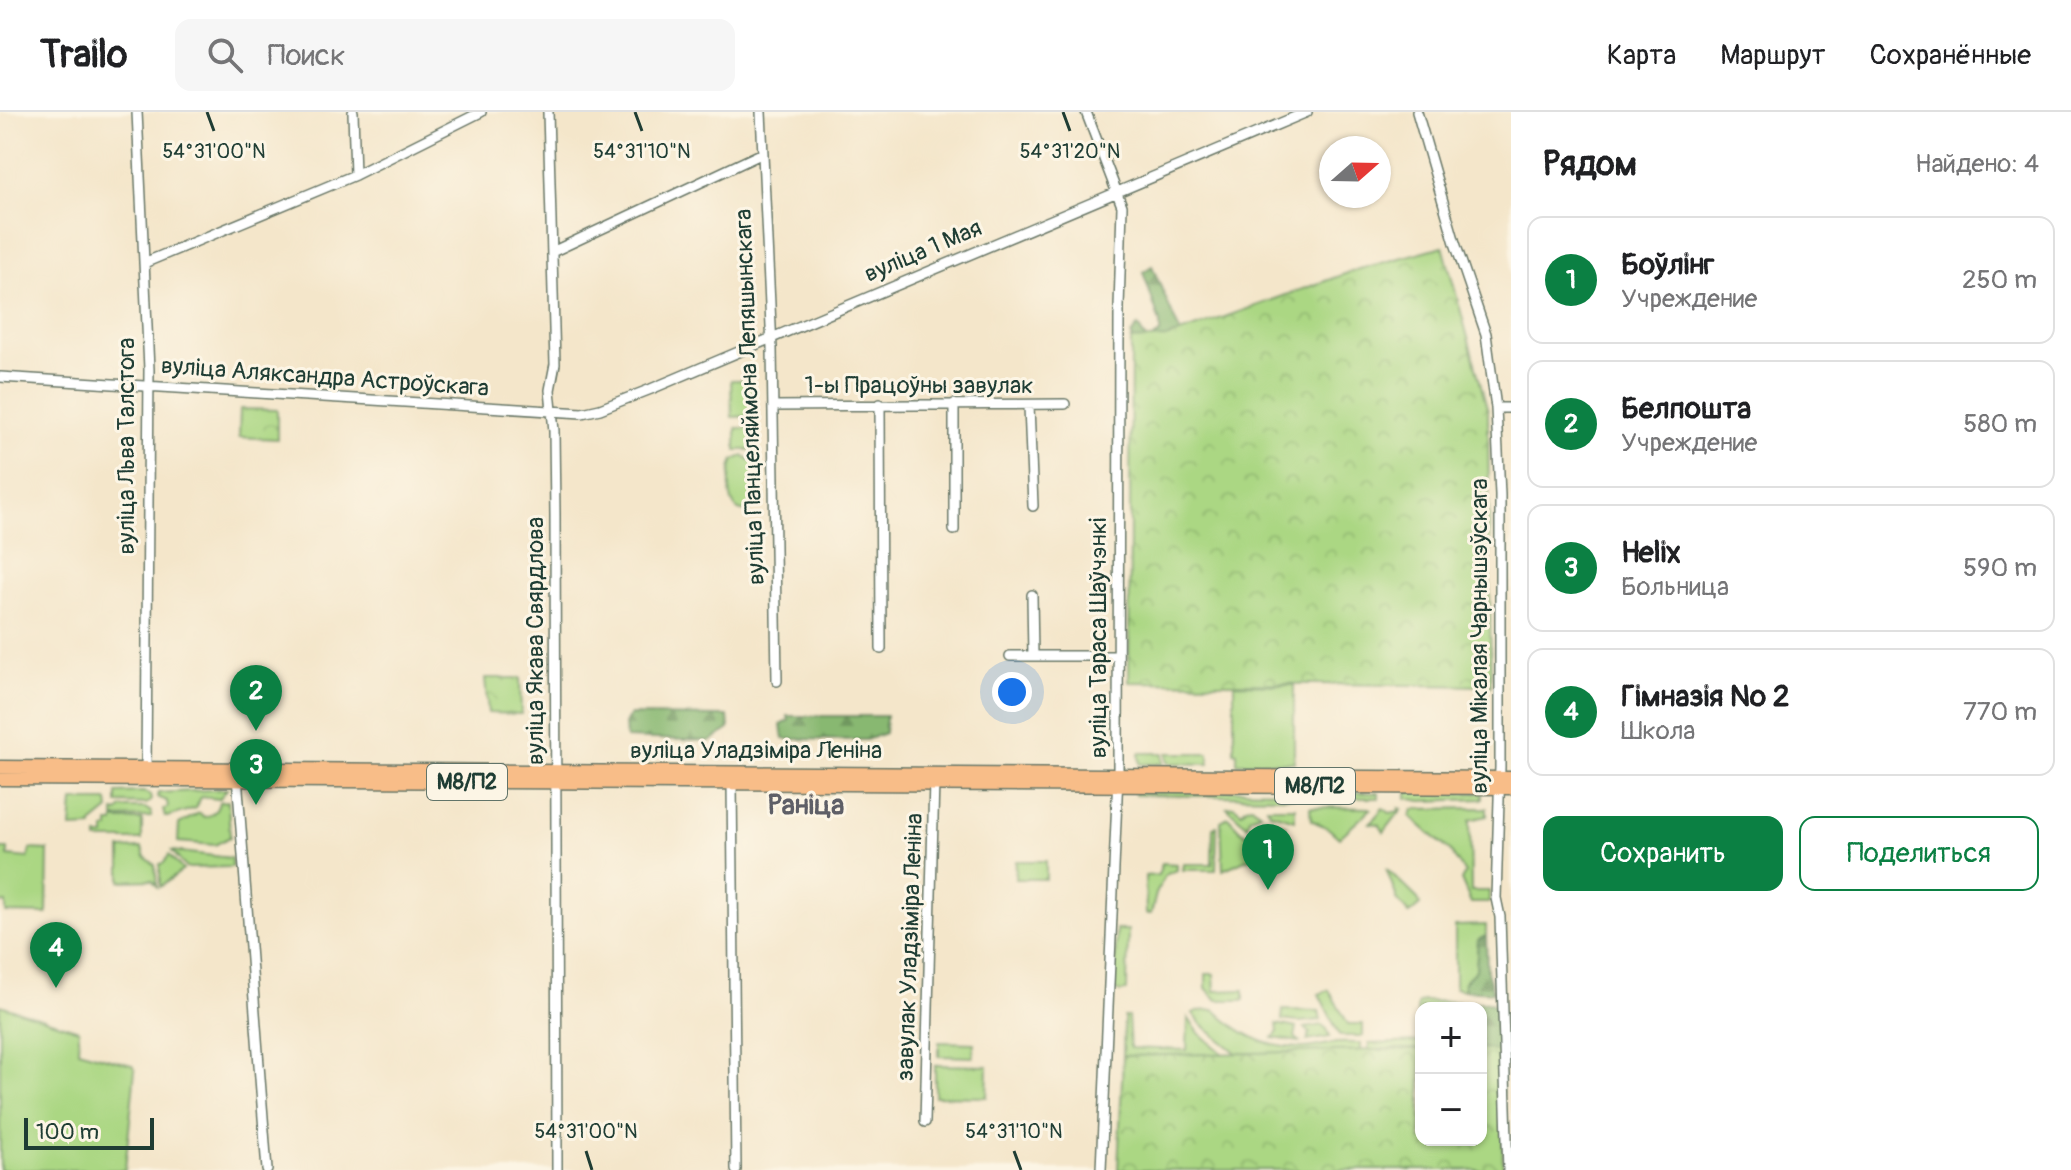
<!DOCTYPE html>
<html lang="ru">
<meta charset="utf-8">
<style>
:root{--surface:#fff;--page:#f6f6f6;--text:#202124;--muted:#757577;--line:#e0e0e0;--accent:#0b8043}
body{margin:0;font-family:Pangolin,sans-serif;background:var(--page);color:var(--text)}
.controls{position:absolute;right:24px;bottom:24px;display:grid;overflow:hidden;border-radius:16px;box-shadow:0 2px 6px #0004}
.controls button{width:72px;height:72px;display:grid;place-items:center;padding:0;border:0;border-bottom:2px solid var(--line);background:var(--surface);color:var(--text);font:40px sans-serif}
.compass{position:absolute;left:1319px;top:24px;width:72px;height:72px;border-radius:50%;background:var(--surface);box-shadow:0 2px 6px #0004;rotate:70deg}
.scale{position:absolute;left:24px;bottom:20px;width:130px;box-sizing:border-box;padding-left:8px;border:4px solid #1f3d34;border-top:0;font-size:22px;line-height:28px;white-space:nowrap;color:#1f3d34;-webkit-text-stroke:6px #fcf5e5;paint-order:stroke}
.you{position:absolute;left:1012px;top:580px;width:28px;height:28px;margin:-20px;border:6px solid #fff;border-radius:50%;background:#1a73e8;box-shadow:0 0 0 12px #1a73e833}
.badge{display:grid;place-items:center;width:52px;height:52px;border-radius:50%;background:var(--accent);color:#fff;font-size:26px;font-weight:700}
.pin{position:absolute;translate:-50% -66px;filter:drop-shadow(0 2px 4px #0008)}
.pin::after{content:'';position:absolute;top:42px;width:28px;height:24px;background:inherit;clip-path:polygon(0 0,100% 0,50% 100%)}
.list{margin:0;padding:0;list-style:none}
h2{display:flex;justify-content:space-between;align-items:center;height:104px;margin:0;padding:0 32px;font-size:34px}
h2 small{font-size:26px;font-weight:400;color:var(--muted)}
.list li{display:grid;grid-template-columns:52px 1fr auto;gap:24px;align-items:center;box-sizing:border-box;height:128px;margin:0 16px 16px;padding:0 16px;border:2px solid var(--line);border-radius:16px}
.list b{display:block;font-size:30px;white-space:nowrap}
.list p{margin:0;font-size:26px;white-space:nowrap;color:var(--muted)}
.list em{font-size:26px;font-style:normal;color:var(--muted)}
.actions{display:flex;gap:16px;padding:24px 32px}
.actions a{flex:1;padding:18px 0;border:2px solid var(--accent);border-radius:16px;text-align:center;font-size:28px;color:var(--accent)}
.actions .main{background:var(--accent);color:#fff}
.icon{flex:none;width:44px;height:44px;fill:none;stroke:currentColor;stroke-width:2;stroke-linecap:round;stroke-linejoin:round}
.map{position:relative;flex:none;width:1511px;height:1058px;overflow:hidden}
header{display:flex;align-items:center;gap:48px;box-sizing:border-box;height:112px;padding:0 40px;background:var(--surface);border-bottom:2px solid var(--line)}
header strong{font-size:38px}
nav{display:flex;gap:44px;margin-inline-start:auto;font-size:28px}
.search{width:560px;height:72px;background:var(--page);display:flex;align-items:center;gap:20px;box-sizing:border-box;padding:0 28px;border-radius:16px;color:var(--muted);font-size:30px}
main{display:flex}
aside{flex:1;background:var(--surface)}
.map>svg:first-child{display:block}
.green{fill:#abd783;stroke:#658a5c;stroke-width:2}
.forest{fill:url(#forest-firs);stroke:#547a52;stroke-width:2}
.park{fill:url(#park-crowns);stroke:#658a5c;stroke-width:2}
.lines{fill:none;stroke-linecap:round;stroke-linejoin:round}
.minor-casing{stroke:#6a7868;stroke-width:12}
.major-casing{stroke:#6a7868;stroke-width:15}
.minor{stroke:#fff;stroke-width:9}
.major{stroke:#f8bd88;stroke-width:12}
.ticks{fill:none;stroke:#1f3d34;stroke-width:3}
.labels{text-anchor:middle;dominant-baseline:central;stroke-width:6;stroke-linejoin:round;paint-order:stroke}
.shield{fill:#fcf5e5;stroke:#617469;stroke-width:2}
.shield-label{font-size:22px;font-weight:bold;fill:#1f3d34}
.street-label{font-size:24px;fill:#1f3d34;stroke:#fcf5e5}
.quarter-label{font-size:28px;font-weight:bold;fill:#5e5f67;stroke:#fcf5e5}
.ticks-label{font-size:20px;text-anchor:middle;fill:#1f3d34;stroke:#fcf5e5;stroke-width:6;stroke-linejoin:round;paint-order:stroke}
</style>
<header>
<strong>Trailo</strong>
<div class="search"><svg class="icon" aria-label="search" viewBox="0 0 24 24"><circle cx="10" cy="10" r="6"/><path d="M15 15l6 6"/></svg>Поиск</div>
<nav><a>Карта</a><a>Маршрут</a><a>Сохранённые</a></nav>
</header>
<main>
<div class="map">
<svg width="1511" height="1058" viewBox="0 0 1511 1058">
<defs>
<pattern id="forest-firs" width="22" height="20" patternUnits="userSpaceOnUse" patternTransform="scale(2)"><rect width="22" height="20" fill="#88b871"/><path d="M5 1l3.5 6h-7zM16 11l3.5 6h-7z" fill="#6f975e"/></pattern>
<pattern id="park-crowns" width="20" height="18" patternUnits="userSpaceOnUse" patternTransform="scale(2)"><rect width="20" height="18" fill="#abd783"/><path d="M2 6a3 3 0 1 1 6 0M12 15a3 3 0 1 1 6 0" fill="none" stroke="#93b972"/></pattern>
</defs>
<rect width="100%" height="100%" fill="#fcf5e5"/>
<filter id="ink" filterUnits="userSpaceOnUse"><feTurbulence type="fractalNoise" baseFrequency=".0125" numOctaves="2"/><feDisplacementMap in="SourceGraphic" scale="16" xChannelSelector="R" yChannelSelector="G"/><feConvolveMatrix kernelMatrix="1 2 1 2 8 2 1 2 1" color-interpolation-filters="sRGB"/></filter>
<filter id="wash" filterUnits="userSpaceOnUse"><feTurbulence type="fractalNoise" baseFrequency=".006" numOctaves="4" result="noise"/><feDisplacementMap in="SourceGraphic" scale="32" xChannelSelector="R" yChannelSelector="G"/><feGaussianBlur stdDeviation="1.8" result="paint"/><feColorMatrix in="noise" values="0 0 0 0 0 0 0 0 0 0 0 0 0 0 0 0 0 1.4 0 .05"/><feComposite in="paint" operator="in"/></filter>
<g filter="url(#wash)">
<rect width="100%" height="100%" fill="#f4e6ca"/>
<path class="green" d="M731,268H752L753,304L732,305Z
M736,316H753L754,338H736Z
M743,344C761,349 761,382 753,396C726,412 727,363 734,348Z
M1234,572L1294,573V650L1237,651V640L1234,639Z
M1139,641H1163V652H1140Z
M1167,641H1209V652L1168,651Z
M227,677L219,687L201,685L196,696L167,705H165L163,698L168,695L167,689L157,685L158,681Z
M1135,677L1294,679V685L1135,683Z
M144,680L150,683L151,689L146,692L117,691V681Z
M1310,680L1379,681V686H1311Z
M1407,680L1483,681V687L1421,689L1407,686Z
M73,689H108L109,698L92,712V715L71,716Z
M228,689L230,725L215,733L178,730L179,712L199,701L204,705C213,703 217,699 219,690Z
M1234,694L1242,700L1246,695L1252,694L1260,701L1250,705L1247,714L1227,695Z
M1267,695H1295V708L1271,701Z
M1310,695L1370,696L1371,697L1339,726L1328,716L1311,708Z
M122,696H145L151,700V705L114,706V699L118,700Z
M1383,696L1390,701L1399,699V696L1402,697L1384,720L1379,712L1370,711Z
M1487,696V704L1470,708L1471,779H1489V791H1471L1461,768L1465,761L1450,739L1410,704L1414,697Z
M1228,705L1240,718L1265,736V739L1261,744L1247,747L1223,758L1221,709Z
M1264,705L1286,713L1276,721L1270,731L1253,719L1264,714Z
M114,708H142V728H97V724H105V717H109V711H114Z
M1217,714L1216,758H1183L1184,752H1212L1213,715Z
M142,736L145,745L155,753L157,774L152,768L121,769V737Z
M0,737H8V744L28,746L30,737L48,738L47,802L6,801V791H0Z
M172,739L231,746L232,755L186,756Z
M169,743L183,758L160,775V752L164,751Z
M1162,751L1177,752V758L1165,763L1156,782L1151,802H1146L1145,764L1158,763Z
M1386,756L1418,787L1420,793L1409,802L1398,789Z
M1486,813V824L1478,828L1476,858L1464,870V878L1455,876V814Z
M1116,818H1128L1127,879L1120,880L1115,877Z
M1206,862H1214L1215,879L1244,878V888H1217L1206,876Z
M1329,878L1348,912H1363V924H1340L1319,882Z
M1423,889L1459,890L1458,896H1421V937L1369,938V932L1418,930L1417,892Z
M0,893L79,918L78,938L132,953L135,958L125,1058H0Z
M1215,898C1239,922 1269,937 1304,936C1312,936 1321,933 1329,932C1339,930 1350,931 1360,931V939L1239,943L1201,912L1193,901L1197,899Z
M1283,898L1319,899L1321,908L1299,910L1282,908Z
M1124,905H1128L1130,936L1187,938L1188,906L1200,922L1225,943L1123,944Z
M1277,912L1297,916L1295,925L1300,930L1273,926L1278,920Z
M1322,913L1327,917L1330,925L1307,929L1310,921L1305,916Z
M939,930L974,931L973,945L939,944Z
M935,953L988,954L987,985L935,984Z"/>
<path class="forest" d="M1152,154L1182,225L1136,235L1131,223L1138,214L1148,231L1160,221V211L1143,160Z
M630,603L728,604L729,617L711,629L626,626L625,611Z
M788,604H886L885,621L866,628L783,627L781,613L789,609Z
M1486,824L1487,860L1493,880L1464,878V870L1476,858L1478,828Z
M1469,890H1487L1495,893L1499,931L1496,947L1481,951V896H1469Z"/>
<path class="park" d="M1443,134L1488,299L1491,574L1129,570L1131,228L1166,226L1356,158Z
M240,297L277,298V327L239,325Z
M485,566H520L521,602L488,601Z
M1016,749H1046V767H1015Z
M1481,936L1501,939L1503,1058H1118L1123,944L1421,937V1028H1481Z"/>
</g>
<g filter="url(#ink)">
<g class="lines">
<defs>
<path id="minor" d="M137,0L149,257L146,660
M353,0L355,63
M548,0L555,252L550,278L554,319L555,403L557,1058
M761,0L772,236L777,569
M1086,0L1122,94L1119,196L1118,663L1101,1058
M1417,0L1455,131L1486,222L1496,296L1500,383V655L1496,786L1500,805L1508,1058
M552,140L763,41
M144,151L355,63L481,0
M0,265L582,301L600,297L651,277L1307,0
M880,292L881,537
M773,294L1065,292
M1029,294L1033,394
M1496,296H1511
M954,418V292
M1032,483L1033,544
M1010,544H1118
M237,664L267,1058
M732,672L736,1058
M925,1010L934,669"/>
<path id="major" d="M0,655L1511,666
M0,667L1511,676"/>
</defs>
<use href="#minor" class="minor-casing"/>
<use href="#major" class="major-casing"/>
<use href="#minor" class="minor"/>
<use href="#major" class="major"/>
</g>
</g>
<path class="ticks" d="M207,0L214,19M635,0L642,19M1063,0L1070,19M586,1039L592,1058M1014,1039L1021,1058"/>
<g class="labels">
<g class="shield">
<rect x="427" y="652" width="80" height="36" rx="6"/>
<rect x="1275" y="656" width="80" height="36" rx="6"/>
</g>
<g class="shield-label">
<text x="467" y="670">М8/П2</text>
<text x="1315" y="674">М8/П2</text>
</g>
<g class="street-label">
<text transform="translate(923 139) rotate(-23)">вуліца 1 Мая</text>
<text transform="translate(325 265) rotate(4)">вуліца Аляксандра Астроўскага</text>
<text x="919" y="273">1-ы Працоўны завулак</text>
<text transform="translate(750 285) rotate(-92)">вуліца Панцеляймона Лепяшынскага</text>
<text transform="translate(126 334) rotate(-90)">вуліца Льва Талстога</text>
<text transform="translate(1479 524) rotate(-90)">вуліца Мікалая Чарнышэўскага</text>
<text transform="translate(1098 526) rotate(-90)">вуліца Тараса Шаўчэнкі</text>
<text transform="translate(535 529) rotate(-90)">вуліца Якава Свярдлова</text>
<text x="756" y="638">вуліца Уладзіміра Леніна</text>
<text transform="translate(910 835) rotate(-88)">завулак Уладзіміра Леніна</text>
</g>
<g class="quarter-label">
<text x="806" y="693">Раніца</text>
</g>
</g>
<g class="ticks-label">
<text x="214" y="46">54°31'00"N</text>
<text x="1070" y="46">54°31'20"N</text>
<text x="642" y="46">54°31'10"N</text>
<text x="586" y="1026">54°31'00"N</text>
<text x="1014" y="1026">54°31'10"N</text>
</g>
</svg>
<div class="controls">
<button>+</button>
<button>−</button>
</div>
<svg class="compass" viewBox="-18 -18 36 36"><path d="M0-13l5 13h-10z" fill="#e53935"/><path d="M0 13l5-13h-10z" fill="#757577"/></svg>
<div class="scale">100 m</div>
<div class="you"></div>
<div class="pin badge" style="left:1268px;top:778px">1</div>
<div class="pin badge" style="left:256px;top:619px">2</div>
<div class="pin badge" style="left:256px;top:693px">3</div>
<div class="pin badge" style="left:56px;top:876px">4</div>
</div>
<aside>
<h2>Рядом<small>Найдено: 4</small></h2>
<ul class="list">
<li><span class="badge">1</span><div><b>Боўлінг</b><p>Учреждение</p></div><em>250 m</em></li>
<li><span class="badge">2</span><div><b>Белпошта</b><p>Учреждение</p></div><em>580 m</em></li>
<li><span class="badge">3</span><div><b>Helix</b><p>Больница</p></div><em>590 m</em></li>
<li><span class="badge">4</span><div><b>Гімназія № 2</b><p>Школа</p></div><em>770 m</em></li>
</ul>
<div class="actions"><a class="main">Сохранить</a><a>Поделиться</a></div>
</aside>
</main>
